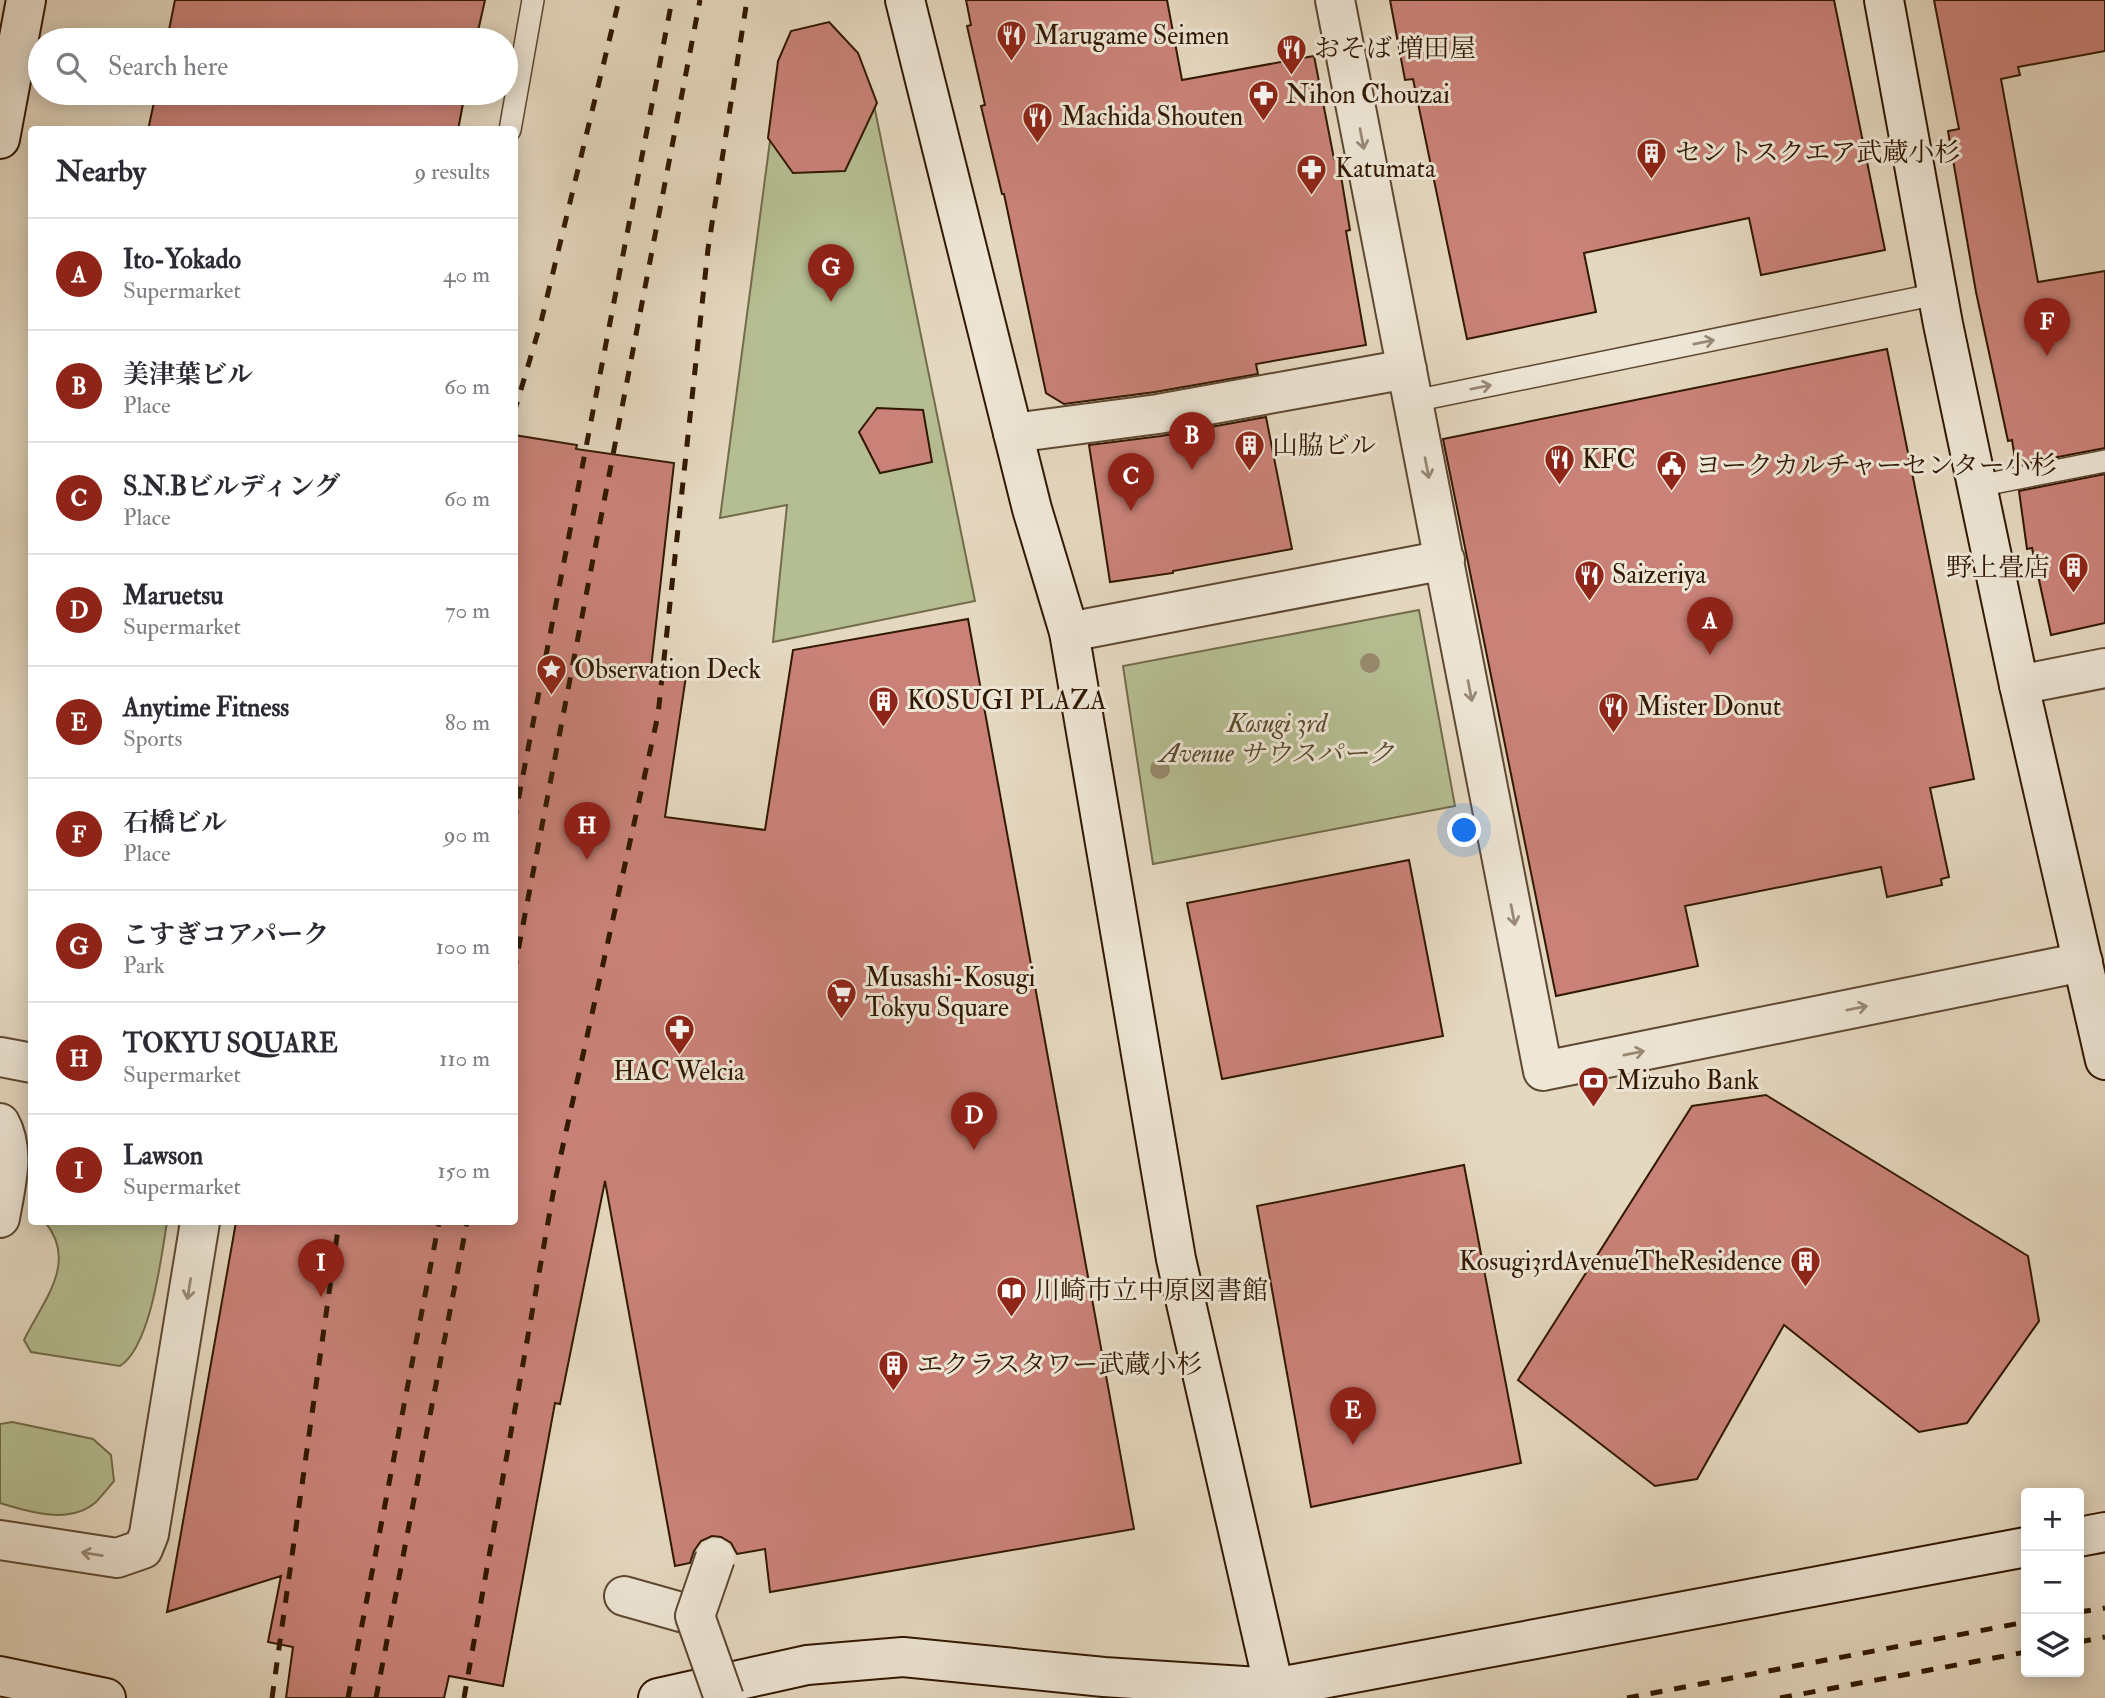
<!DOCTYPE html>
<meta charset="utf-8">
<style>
:root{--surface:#fff;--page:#f7f7f7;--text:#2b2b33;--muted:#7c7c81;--line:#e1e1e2;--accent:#8f2418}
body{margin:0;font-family:"IM FELL Double Pica","Noto Serif JP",serif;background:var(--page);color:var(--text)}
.controls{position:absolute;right:21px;bottom:21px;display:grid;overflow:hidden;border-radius:7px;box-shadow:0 4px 18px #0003}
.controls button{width:63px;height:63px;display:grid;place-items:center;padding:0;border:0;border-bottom:2px solid var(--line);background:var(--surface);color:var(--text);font:35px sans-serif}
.you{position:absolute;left:1465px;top:831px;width:24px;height:24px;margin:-18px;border:5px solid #fff;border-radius:50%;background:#1a73e8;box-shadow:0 0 0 10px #1a73e833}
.badge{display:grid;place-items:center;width:46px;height:46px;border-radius:50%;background:var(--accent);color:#fff;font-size:23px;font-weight:700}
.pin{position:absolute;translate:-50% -58px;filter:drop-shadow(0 2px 4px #0008)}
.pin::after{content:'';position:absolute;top:37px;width:24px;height:21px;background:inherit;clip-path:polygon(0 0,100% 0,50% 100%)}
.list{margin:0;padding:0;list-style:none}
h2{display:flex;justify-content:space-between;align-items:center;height:91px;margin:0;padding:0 28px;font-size:30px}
h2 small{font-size:23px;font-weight:400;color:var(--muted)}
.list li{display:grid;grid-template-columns:46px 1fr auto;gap:21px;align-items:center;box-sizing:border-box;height:112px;padding:0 28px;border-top:2px solid var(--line)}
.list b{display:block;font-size:26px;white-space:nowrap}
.list p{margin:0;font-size:23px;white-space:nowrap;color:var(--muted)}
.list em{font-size:23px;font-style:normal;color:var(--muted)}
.icon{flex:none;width:38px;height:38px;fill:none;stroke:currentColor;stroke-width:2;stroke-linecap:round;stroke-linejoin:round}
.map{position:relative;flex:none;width:2105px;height:1698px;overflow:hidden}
.search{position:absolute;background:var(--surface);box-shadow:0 4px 18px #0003;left:28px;top:28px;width:490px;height:77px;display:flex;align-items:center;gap:18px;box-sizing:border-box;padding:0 24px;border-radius:38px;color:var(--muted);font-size:26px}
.panel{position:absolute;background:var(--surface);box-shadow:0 4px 18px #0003;left:28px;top:126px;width:490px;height:1099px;border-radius:7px}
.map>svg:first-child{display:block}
.green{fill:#b5be92;stroke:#736b4a;stroke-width:2}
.building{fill:#ca8278;stroke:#311801;stroke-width:2}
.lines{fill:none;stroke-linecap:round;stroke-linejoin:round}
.lane-casing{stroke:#5e4831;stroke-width:24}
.street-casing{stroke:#5e4831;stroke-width:42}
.secondary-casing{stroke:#311801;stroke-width:42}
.lane{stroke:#eee6d6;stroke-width:21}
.street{stroke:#eee6d6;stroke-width:38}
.secondary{stroke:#eee6d6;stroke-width:38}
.rail{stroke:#311801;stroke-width:5;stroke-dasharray:12 12;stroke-linecap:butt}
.street-bridge-casing{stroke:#5e4831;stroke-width:42;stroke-linecap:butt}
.street-bridge{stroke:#eee6d6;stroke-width:38}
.tree{fill:#988a6f}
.oneway{stroke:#998976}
.labels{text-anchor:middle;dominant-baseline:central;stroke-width:6;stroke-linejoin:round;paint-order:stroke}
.poi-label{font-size:26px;fill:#311801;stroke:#eee6d6;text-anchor:start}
.park-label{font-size:26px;font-style:italic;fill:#594a2c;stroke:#eee6d6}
</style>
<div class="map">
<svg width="2105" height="1698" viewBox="0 0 2105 1698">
<rect width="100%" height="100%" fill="#e5d8c0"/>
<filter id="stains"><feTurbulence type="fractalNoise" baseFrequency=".00286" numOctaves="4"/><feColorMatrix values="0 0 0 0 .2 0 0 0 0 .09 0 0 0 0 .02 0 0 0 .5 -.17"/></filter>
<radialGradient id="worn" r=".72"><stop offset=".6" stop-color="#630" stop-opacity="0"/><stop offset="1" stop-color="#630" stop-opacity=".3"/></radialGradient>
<path class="green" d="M777,88L873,100L975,601L773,642L787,505L720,518Z
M1419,610L1455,806L1153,864L1123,666Z
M45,1222H167C161,1258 151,1346 120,1366L31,1352L24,1340C42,1302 79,1263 45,1222Z
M12,1422L93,1439L111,1455L114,1481C108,1488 102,1496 96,1502C70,1525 29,1512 0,1503V1424Z"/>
<path class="building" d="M175,0H485L476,40H167Z
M966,0H1167L1182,80L1314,56L1334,159L1338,158L1350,230L1346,231L1366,345L1256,364L1258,374L1155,392L1064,404L1046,393L1004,194H1002L981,106L985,105L967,26L971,25Z
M1390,0H1834L1885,250L1761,275L1749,218L1584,253L1596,312L1467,339L1413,79L1405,80Z
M1934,0H2105V51L2018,67L2020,75L2001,79L2038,282L2105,271V448L2016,465L2012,440L2008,441L1976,292L1948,131L1959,129Z
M829,22L858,53L877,103L845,171L793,173L768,138L778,61L791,31Z
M156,93H465L458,130H148Z
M1887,349L1974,779L1930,788L1949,877L1941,879L1942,885L1887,897L1881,867L1685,906L1698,966L1556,996L1443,439Z
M877,408L923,410L932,462L880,473L859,432Z
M1266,417L1292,549L1173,571V573L1110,582L1089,445L1161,436Z
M514,435L577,445L576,449L674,463L651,669L686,676L665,817L765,830L793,650L968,619L1134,1529L770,1592L765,1549L737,1554L731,1543L721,1537L712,1536L701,1541L694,1551L690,1563L675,1566L605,1181L560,1404L555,1403L503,1686L449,1676L444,1698H286L293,1647L268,1642L281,1576L167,1612L236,1222H514Z
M2105,474V623L2051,635L2032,548L2027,549L2019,491Z
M1409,860L1443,1036L1222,1079L1187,903Z
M1766,1095L2028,1256L2039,1321L1967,1423L1919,1432L1784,1325L1697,1479L1655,1486L1518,1380L1692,1106Z
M1464,1165L1521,1463L1311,1507L1257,1206Z"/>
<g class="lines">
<defs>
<path id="lane" d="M510,130L533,0
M1414,401L1937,294
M1978,486L2105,461"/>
<path id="street" d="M1335,0L1543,1071L2083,962
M1013,433L1158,414L1407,369
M1069,632L1445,560
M2019,685L2105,668
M0,1057L32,1063
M0,1123C16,1151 5,1188 0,1218
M0,1540L117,1558L143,1549L149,1534L200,1222
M624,1596L695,1616"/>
<path id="secondary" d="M905,0L1032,509L1069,632L1176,1259L1274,1688
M1884,0L1943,324L2019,685L2105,1060
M0,139L26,0
M2079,1537L2105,1532
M0,1676L106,1698
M658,1698L807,1665L903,1657L1104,1677L1274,1688L2026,1547"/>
</defs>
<use href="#lane" class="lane-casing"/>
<use href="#street" class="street-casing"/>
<use href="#secondary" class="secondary-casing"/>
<use href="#lane" class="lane"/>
<use href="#street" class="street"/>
<use href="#secondary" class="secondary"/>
<path class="rail" d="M514,413L541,322L619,0
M514,822L672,0
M514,972L700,0
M2079,1612L2105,1608
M2079,1642L2105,1637
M272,1698L339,1222
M348,1698L439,1222
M376,1698L467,1222
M464,1698L556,1177L658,715L708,249L747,0
M1627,1698L2026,1622
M1780,1698L2026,1652"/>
<defs>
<path id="street-bridge" d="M715,1558L695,1616L724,1698"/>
</defs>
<use href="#street-bridge" class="street-bridge-casing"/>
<use href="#street-bridge" class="street-bridge"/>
</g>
<g class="tree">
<circle cx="1370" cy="663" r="10"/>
<circle cx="1160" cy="769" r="10"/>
</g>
<defs><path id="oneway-shaft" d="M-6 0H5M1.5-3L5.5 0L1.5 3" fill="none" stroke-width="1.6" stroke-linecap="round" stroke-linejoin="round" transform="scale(1.75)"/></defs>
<g class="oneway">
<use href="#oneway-shaft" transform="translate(1362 139) rotate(79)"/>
<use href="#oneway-shaft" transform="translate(1704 342) rotate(-11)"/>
<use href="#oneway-shaft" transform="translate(1481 387) rotate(-11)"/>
<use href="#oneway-shaft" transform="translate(1427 468) rotate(79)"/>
<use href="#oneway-shaft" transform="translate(1470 691) rotate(79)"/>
<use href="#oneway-shaft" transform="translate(1513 915) rotate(79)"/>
<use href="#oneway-shaft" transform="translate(1857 1008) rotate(-11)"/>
<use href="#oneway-shaft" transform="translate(1634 1053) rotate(-11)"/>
<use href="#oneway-shaft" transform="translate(189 1289) rotate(99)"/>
<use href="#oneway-shaft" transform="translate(92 1554) rotate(-171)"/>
</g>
<defs>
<symbol id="restaurant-pin" viewBox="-11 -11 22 30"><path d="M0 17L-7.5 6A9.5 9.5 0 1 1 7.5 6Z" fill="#8f2418" stroke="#eee6d6"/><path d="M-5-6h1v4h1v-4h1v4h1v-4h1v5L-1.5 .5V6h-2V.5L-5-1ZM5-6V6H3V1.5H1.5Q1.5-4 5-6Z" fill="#fff"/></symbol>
<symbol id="pharmacy-pin" viewBox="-11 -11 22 30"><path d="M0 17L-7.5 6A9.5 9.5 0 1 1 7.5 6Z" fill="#8f2418" stroke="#eee6d6"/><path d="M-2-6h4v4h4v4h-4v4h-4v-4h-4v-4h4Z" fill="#fff"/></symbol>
<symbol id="building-pin" viewBox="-11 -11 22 30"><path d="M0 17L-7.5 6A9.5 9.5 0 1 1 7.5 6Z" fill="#8f2418" stroke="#eee6d6"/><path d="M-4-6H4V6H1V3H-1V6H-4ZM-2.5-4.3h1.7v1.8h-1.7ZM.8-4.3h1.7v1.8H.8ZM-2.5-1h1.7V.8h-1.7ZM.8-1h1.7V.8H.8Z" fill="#fff"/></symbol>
<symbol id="civic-pin" viewBox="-11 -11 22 30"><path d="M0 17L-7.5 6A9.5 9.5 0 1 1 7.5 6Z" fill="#8f2418" stroke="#eee6d6"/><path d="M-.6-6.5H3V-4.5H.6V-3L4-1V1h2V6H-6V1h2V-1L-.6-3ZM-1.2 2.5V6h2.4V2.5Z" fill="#fff"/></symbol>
<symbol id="sight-pin" viewBox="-11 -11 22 30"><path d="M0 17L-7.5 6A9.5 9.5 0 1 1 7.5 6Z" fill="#8f2418" stroke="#eee6d6"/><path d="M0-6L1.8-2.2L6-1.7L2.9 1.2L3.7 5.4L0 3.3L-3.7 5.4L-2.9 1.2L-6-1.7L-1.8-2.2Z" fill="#fff"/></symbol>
<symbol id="supermarket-pin" viewBox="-11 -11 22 30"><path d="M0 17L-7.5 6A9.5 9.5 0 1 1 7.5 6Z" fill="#8f2418" stroke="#eee6d6"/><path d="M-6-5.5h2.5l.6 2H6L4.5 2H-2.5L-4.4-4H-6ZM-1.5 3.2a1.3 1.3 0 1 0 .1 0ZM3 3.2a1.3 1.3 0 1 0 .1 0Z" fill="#fff"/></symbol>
<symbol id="bank-pin" viewBox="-11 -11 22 30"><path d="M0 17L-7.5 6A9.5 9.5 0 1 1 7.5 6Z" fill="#8f2418" stroke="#eee6d6"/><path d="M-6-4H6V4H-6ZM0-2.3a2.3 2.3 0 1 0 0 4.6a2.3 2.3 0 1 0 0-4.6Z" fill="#fff"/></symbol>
<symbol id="library-pin" viewBox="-11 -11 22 30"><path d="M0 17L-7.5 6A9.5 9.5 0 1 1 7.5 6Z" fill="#8f2418" stroke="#eee6d6"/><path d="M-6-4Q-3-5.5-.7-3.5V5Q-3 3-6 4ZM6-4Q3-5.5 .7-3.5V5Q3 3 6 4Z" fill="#fff"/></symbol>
</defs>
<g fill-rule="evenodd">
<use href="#restaurant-pin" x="994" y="18" width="35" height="47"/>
<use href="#restaurant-pin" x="1274" y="32" width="35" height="47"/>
<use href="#pharmacy-pin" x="1246" y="78" width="35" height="47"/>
<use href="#restaurant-pin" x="1020" y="100" width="35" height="47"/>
<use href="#building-pin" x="1634" y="136" width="35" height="47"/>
<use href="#pharmacy-pin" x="1294" y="152" width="35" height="47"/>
<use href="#building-pin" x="1232" y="428" width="35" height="47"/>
<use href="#restaurant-pin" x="1542" y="442" width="35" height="47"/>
<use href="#civic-pin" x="1654" y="448" width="35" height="47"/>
<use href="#building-pin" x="2056" y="550" width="35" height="47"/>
<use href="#restaurant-pin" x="1572" y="558" width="35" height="47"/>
<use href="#sight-pin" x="534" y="652" width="35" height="47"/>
<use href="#building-pin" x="866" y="684" width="35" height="47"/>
<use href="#restaurant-pin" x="1596" y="690" width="35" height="47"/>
<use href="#supermarket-pin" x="824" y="976" width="35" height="47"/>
<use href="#pharmacy-pin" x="662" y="1012" width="35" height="47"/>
<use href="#bank-pin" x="1576" y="1064" width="35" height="47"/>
<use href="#building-pin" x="1788" y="1244" width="35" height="47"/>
<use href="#library-pin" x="994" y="1274" width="35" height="47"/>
<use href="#building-pin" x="876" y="1348" width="35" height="47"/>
</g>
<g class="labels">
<g class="poi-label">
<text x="1034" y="36">Marugame Seimen</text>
<text x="1314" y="49">おそば 増田屋</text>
<text x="1286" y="95">Nihon Chouzai</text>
<text x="1061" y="117">Machida Shouten</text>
<text x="1675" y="153">セントスクエア武蔵小杉</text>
<text x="1335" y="169">Katumata</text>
<text x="1272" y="446">山脇ビル</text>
<text x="1582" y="460">KFC</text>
<text x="1695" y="466">ヨークカルチャーセンター小杉</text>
<text x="2050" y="568" text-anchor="end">野上畳店</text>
<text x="1612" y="575">Saizeriya</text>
<text x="574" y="670">Observation Deck</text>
<text x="907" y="701">KOSUGI PLAZA</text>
<text x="1637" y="707">Mister Donut</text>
<text x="865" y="978">Musashi-Kosugi<tspan x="865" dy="30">Tokyu Square</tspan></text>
<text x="679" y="1072" text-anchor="middle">HAC Welcia</text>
<text x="1616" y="1081">Mizuho Bank</text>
<text x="1782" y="1262" text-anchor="end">Kosugi3rdAvenueTheResidence</text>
<text x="1034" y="1291">川崎市立中原図書館</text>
<text x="917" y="1365">エクラスタワー武蔵小杉</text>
</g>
<g class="park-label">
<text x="1277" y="724">Kosugi 3rd<tspan x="1277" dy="30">Avenue サウスパーク</tspan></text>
</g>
</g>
<rect width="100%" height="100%" filter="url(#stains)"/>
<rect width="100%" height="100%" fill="url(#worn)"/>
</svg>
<div class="controls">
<button>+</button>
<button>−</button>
<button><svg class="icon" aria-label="layers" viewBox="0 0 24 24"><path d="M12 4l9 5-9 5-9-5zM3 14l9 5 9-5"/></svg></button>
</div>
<div class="you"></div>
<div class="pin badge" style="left:1710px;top:655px">A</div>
<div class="pin badge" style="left:1192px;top:470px">B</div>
<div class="pin badge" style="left:1131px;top:511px">C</div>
<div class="pin badge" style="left:974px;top:1150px">D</div>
<div class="pin badge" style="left:1353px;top:1445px">E</div>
<div class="pin badge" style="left:2047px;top:356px">F</div>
<div class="pin badge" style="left:831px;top:302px">G</div>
<div class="pin badge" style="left:587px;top:860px">H</div>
<div class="pin badge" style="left:321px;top:1297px">I</div>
<div class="search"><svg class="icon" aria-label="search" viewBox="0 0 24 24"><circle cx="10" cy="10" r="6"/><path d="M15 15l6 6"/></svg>Search here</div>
<section class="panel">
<h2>Nearby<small>9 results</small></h2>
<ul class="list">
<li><span class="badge">A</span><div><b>Ito-Yokado</b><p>Supermarket</p></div><em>40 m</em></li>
<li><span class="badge">B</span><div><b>美津葉ビル</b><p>Place</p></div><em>60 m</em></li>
<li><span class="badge">C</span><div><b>S.N.Bビルディング</b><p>Place</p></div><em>60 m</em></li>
<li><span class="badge">D</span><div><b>Maruetsu</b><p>Supermarket</p></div><em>70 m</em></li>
<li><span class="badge">E</span><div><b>Anytime Fitness</b><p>Sports</p></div><em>80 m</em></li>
<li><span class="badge">F</span><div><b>石橋ビル</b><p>Place</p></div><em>90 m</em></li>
<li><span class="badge">G</span><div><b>こすぎコアパーク</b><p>Park</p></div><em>100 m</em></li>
<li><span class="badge">H</span><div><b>TOKYU SQUARE</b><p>Supermarket</p></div><em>110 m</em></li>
<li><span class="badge">I</span><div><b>Lawson</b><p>Supermarket</p></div><em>150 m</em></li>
</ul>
</section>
</div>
